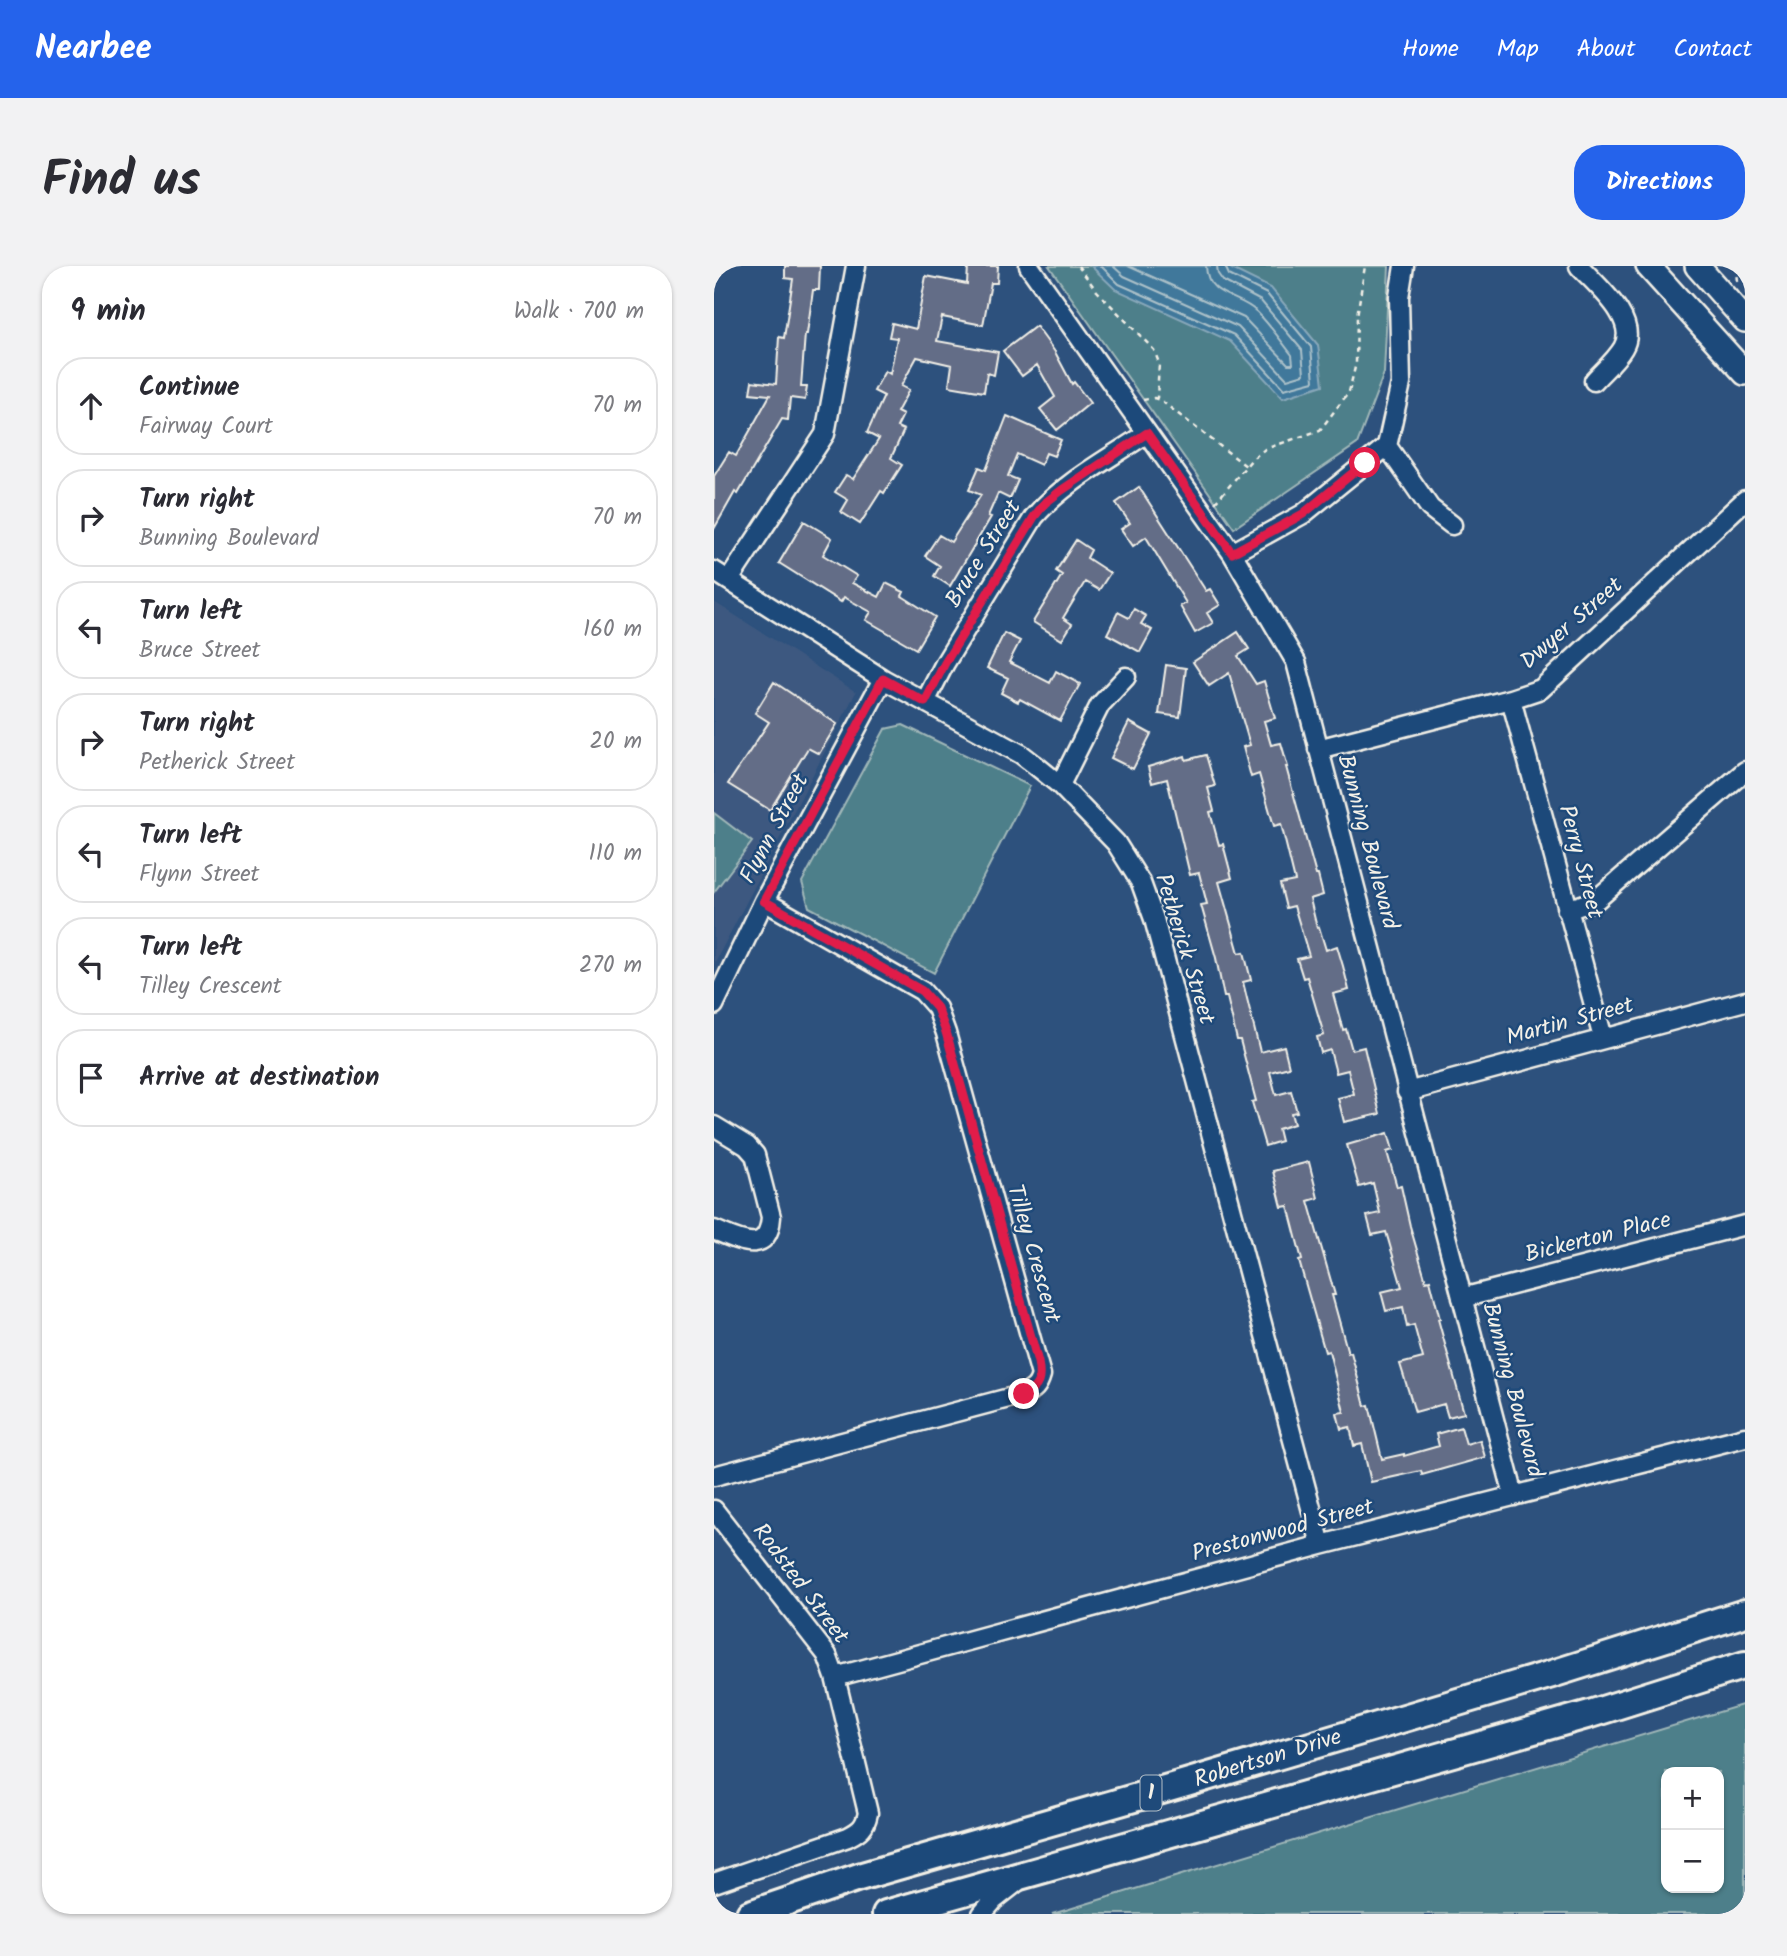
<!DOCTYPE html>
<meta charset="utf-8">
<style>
:root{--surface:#fff;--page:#f2f2f3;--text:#2b2b33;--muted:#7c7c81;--line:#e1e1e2;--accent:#2563eb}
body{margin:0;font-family:Kalam,sans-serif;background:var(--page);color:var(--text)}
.controls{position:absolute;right:21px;bottom:21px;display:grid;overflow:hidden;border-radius:14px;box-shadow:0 2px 5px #0004}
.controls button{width:63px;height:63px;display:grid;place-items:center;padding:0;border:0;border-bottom:2px solid var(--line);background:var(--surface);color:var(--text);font:35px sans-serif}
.stop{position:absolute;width:21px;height:21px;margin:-16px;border:5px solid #e11d48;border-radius:50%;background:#fff}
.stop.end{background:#e11d48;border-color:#fff;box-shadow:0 2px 7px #0008}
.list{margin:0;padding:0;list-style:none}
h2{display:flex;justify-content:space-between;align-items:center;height:91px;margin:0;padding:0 28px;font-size:30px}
h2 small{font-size:23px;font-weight:400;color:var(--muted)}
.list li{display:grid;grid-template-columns:46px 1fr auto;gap:21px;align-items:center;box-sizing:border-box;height:98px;margin:0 14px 14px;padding:0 14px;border:2px solid var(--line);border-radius:28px}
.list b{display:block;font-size:26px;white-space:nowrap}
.list p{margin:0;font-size:23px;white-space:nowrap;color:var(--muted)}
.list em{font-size:23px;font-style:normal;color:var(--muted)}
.icon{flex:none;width:38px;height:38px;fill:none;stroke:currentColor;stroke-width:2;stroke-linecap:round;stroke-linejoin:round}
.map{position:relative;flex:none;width:1031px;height:1648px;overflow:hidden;border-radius:28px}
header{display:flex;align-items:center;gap:42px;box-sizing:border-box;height:98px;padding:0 35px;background:var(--accent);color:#fff}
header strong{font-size:33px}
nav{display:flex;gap:38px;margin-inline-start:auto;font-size:24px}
.intro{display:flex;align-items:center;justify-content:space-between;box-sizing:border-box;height:168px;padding:0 42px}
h1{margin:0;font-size:49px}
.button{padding:18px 32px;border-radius:28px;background:var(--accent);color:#fff;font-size:24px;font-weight:700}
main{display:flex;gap:42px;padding:0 42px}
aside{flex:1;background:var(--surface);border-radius:28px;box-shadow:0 2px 5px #0004}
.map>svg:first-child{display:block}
.built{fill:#3e5980}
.green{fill:#4e7f8a;stroke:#a1b8b9;stroke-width:2;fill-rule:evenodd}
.water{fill:#40789b;stroke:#88a8ba;stroke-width:2}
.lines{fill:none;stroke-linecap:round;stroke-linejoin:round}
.shore{stroke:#acc1c9;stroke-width:2}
.building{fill:#646d87;stroke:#f4f1e8;stroke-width:2}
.minor-casing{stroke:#f4f1e8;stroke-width:23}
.major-casing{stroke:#f4f1e8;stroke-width:28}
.highway-casing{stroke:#f4f1e8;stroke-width:32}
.path{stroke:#f4f1e8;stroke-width:2.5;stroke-dasharray:5 5;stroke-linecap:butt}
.minor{stroke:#1f4a7a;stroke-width:18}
.major{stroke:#1f4a7a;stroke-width:23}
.highway{stroke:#1f4a7a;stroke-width:26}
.route{stroke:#e11d48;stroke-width:9}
.labels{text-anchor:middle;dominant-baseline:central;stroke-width:5;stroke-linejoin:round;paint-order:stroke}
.shield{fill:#1f4a7a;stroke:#b4bfc7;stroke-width:2}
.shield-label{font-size:21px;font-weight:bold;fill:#f4f1e8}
.street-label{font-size:23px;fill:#f4f1e8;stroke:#1f4a7a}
</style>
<header>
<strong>Nearbee</strong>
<nav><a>Home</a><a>Map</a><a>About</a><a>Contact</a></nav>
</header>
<div class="intro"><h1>Find us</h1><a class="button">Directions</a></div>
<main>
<aside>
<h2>9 min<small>Walk · 700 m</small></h2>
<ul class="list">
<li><svg class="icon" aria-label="ahead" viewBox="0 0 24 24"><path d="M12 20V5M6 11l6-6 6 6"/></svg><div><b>Continue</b><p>Fairway Court</p></div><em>70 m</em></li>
<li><svg class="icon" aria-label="right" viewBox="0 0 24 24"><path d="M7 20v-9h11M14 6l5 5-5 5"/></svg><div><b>Turn right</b><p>Bunning Boulevard</p></div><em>70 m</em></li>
<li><svg class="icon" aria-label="left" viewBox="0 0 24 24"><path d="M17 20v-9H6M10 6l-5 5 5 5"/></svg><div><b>Turn left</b><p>Bruce Street</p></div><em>160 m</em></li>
<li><svg class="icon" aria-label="right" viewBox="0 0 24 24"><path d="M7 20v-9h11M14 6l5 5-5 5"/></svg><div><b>Turn right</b><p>Petherick Street</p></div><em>20 m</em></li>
<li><svg class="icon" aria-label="left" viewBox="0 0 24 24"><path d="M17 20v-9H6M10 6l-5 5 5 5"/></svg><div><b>Turn left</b><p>Flynn Street</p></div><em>110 m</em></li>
<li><svg class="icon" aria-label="left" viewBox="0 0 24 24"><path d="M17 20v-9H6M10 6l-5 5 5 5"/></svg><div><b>Turn left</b><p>Tilley Crescent</p></div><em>270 m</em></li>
<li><svg class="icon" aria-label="arrive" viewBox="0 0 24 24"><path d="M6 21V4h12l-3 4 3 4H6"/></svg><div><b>Arrive at destination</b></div></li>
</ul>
</aside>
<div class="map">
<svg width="1031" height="1648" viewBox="0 0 1031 1648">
<rect width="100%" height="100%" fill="#2d517d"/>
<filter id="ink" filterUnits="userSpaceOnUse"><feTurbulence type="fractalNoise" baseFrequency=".0143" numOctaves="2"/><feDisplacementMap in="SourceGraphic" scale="14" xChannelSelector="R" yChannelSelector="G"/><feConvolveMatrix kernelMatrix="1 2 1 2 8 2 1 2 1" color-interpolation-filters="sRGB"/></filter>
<g filter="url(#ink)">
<path class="built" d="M0,336L142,426L0,698Z"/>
<path class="green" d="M335,0H675L670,107L643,178L520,262Z
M189,459L316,520L220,707L95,641L88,616L171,463Z
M0,547L38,576L0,626Z
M1031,1438V1648H338L352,1644ZM952,1506H1005V1622H952Z"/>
<path class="water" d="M377,0H512L557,22L604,79L609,119L569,132L516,75L401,23Z"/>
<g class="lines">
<path class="shore" d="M387,0L405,18L520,69L570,123L600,115L597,81L553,28L515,9L511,0
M399,0L410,10L524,61L573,113L590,108L588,84L547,35L509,15L504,8L503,0
M414,0L530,52L574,98H579L578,89C567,75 556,59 543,46C525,28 493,32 492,0"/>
</g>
<path class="building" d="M71,0H106L105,24H99L93,68H91L87,121H93L91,134L76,132L74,154L68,153L24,228L21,226L0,263V210L15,186L22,190L56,129L36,127L38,115L62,118L65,71L70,72L79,13L71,12Z
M254,0H284L283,17H277L269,59L228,51L223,75L284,86L280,109L273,107L270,126L235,120L238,99L203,91L187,120L195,124L183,146L189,149L183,161L190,164L177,192L188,199L170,227L167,225L146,258L127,246L134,234L121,226L132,209L139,213L165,173L153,167L170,130L160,125L171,105L176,108L183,72L175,71L178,57L202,63L212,10L253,18Z
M322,60L341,86L358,118L360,116L376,137L343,164L326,143L341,131L323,99L308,110L289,85Z
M293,150L347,174L340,190L332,187L327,199L303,188L294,210L304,214L296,233L284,227L274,250L277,251L236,320L220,310L226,300L211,290L225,269L237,276L267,229L255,224L265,201L272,204Z
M425,221L492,325L496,323L506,339L493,347L499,357L481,367L466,340L472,337L432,271L419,280L407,263L416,257L402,237Z
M90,255L118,272L109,289L143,310L138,317L165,331L172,317L190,326L188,330L221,351L202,383L152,354L157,346L130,331L127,336L65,297Z
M362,274L377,284L373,292L396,307L385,324L371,316L349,352L358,358L348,374L319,356L348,309L342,305Z
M420,343L432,350L427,358L438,364L426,386L393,368L404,346L415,352Z
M524,366L535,383L524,390L542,418L550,415L561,452L550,455L557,479L567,477L574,501H572L602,609H604L609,629L596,633L603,662L605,661L612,684L623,680L629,700L635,724L619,728L629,764L632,763L638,784L650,781L666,848L630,856L624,832L640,828L634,804L622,807L616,784L607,787L603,771L610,769L593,711L589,712L583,693L595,690L580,640L572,642L566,618L581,615L567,558L560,560L545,508L537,511L529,481L536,479L515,407L495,420L479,396Z
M290,367L306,375L295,396L336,417L342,405L366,418L346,455L306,433L304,436L287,427L294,412L273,402Z
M452,399L472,402L466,451L445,448Z
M60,416L123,458L105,488L94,482L56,544L14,518L55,456L41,447Z
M415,456L437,468L419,503L397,492Z
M492,489L501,520L494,522L500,545L496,546L505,579L509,578L518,612L505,616L525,687L530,686L537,714L529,716L546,786L570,780L575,801L556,806L562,829L577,825L583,846L577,847L580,858L564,863L567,875L551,880L538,836L542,835L526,774H523L513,731H510L502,692L487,639L493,638L485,607L476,609L453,513L438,517L434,501L471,490L472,494Z
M674,867L679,884L673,886L683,921L687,920L696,960L712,1015L716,1014L726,1053H724L750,1147L734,1151L730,1138L701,1146L686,1098L709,1092L700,1059L693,1061L689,1041L672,1045L667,1026L688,1021L672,966L658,969L653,950L666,947L659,917L645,921L633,879Z
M595,896L604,932L594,935L621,1029H618L634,1087L637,1086L651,1140L655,1139L668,1193L690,1188V1190L725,1180L722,1168L747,1161L752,1178L766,1174L771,1191L708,1209L707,1205L657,1216L648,1178L640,1180L636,1161L627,1163L623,1147L630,1146L615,1085L611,1086L585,995L588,994L574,940L568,941L559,905Z"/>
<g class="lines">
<defs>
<path id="minor" d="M315,0L518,287L582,396L800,1230
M865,0C882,19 926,54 909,82C902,94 889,105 880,115
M673,180L716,242L738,259
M518,287L589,248L673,180L687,117L685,31L690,0
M0,305L169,413L307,488L320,498L346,519L402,577L427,617L440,653L607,1279
M15,314L111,168L142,0
M797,433L889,772
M211,436L231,397L320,251C350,216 395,193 433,167
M604,483L797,433L827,423L1031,234
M346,519L386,439L412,411
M853,644L882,634L1031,505
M0,739L50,635L169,413
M693,826L1031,735
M0,860L33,880L41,889L57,951C54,992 23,973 0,964
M748,1032L1031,959
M0,1210L310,1128C320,1124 324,1120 327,1109L232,767L223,742L208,725L50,635
M0,1244L113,1389L121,1411L154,1547C151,1561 146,1565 134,1571L0,1617
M121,1411L607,1279L1031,1171
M268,1648L280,1634L303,1616"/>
<path id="major" d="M934,0L1031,107
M983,0L1031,54"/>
<path id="highway" d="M36,1648L145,1611L472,1517L838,1408L1031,1347
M172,1648L876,1448L1031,1399"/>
</defs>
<use href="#minor" class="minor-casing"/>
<use href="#major" class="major-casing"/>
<use href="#highway" class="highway-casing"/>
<path class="path" d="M364,0L383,25L440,84L445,97L443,132
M1023,15L1022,6L1028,0
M429,134L440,132L446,134L532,200
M501,237L538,193L551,183L606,164L635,126L642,97L643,50L651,0"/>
<use href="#minor" class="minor"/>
<use href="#major" class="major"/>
<use href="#highway" class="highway"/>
</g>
</g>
<g class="lines" filter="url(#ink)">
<path class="route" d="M310,1128C326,1122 327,1112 324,1096L232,766L223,742L208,725L50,635L169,413L211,436L231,397L320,251L331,237L348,224L433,167L518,287L589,248L651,197"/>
</g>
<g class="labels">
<rect class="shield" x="426.5" y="1509.5" width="21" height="35" rx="5"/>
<g class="shield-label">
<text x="437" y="1527">1</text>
</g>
<g class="street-label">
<text transform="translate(270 288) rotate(-58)">Bruce Street</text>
<text transform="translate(858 358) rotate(-41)">Dwyer Street</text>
<text transform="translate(61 563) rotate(-62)">Flynn Street</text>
<text transform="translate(653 576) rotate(75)">Bunning Boulevard</text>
<text transform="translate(866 596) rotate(75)">Perry Street</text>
<text transform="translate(470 683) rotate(73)">Petherick Street</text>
<text transform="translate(856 756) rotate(-15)">Martin Street</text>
<text transform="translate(884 972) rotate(-14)">Bickerton Place</text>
<text transform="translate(319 988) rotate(74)">Tilley Crescent</text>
<text transform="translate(798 1124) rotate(75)">Bunning Boulevard</text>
<text transform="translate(569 1265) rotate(-15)">Prestonwood Street</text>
<text transform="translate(86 1318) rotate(53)">Rodsted Street</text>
<text transform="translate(554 1493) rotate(-17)">Robertson Drive</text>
</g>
</g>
</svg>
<div class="controls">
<button>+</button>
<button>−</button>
</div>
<div class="stop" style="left:651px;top:197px"></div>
<div class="stop end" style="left:310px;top:1128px"></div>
</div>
</main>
